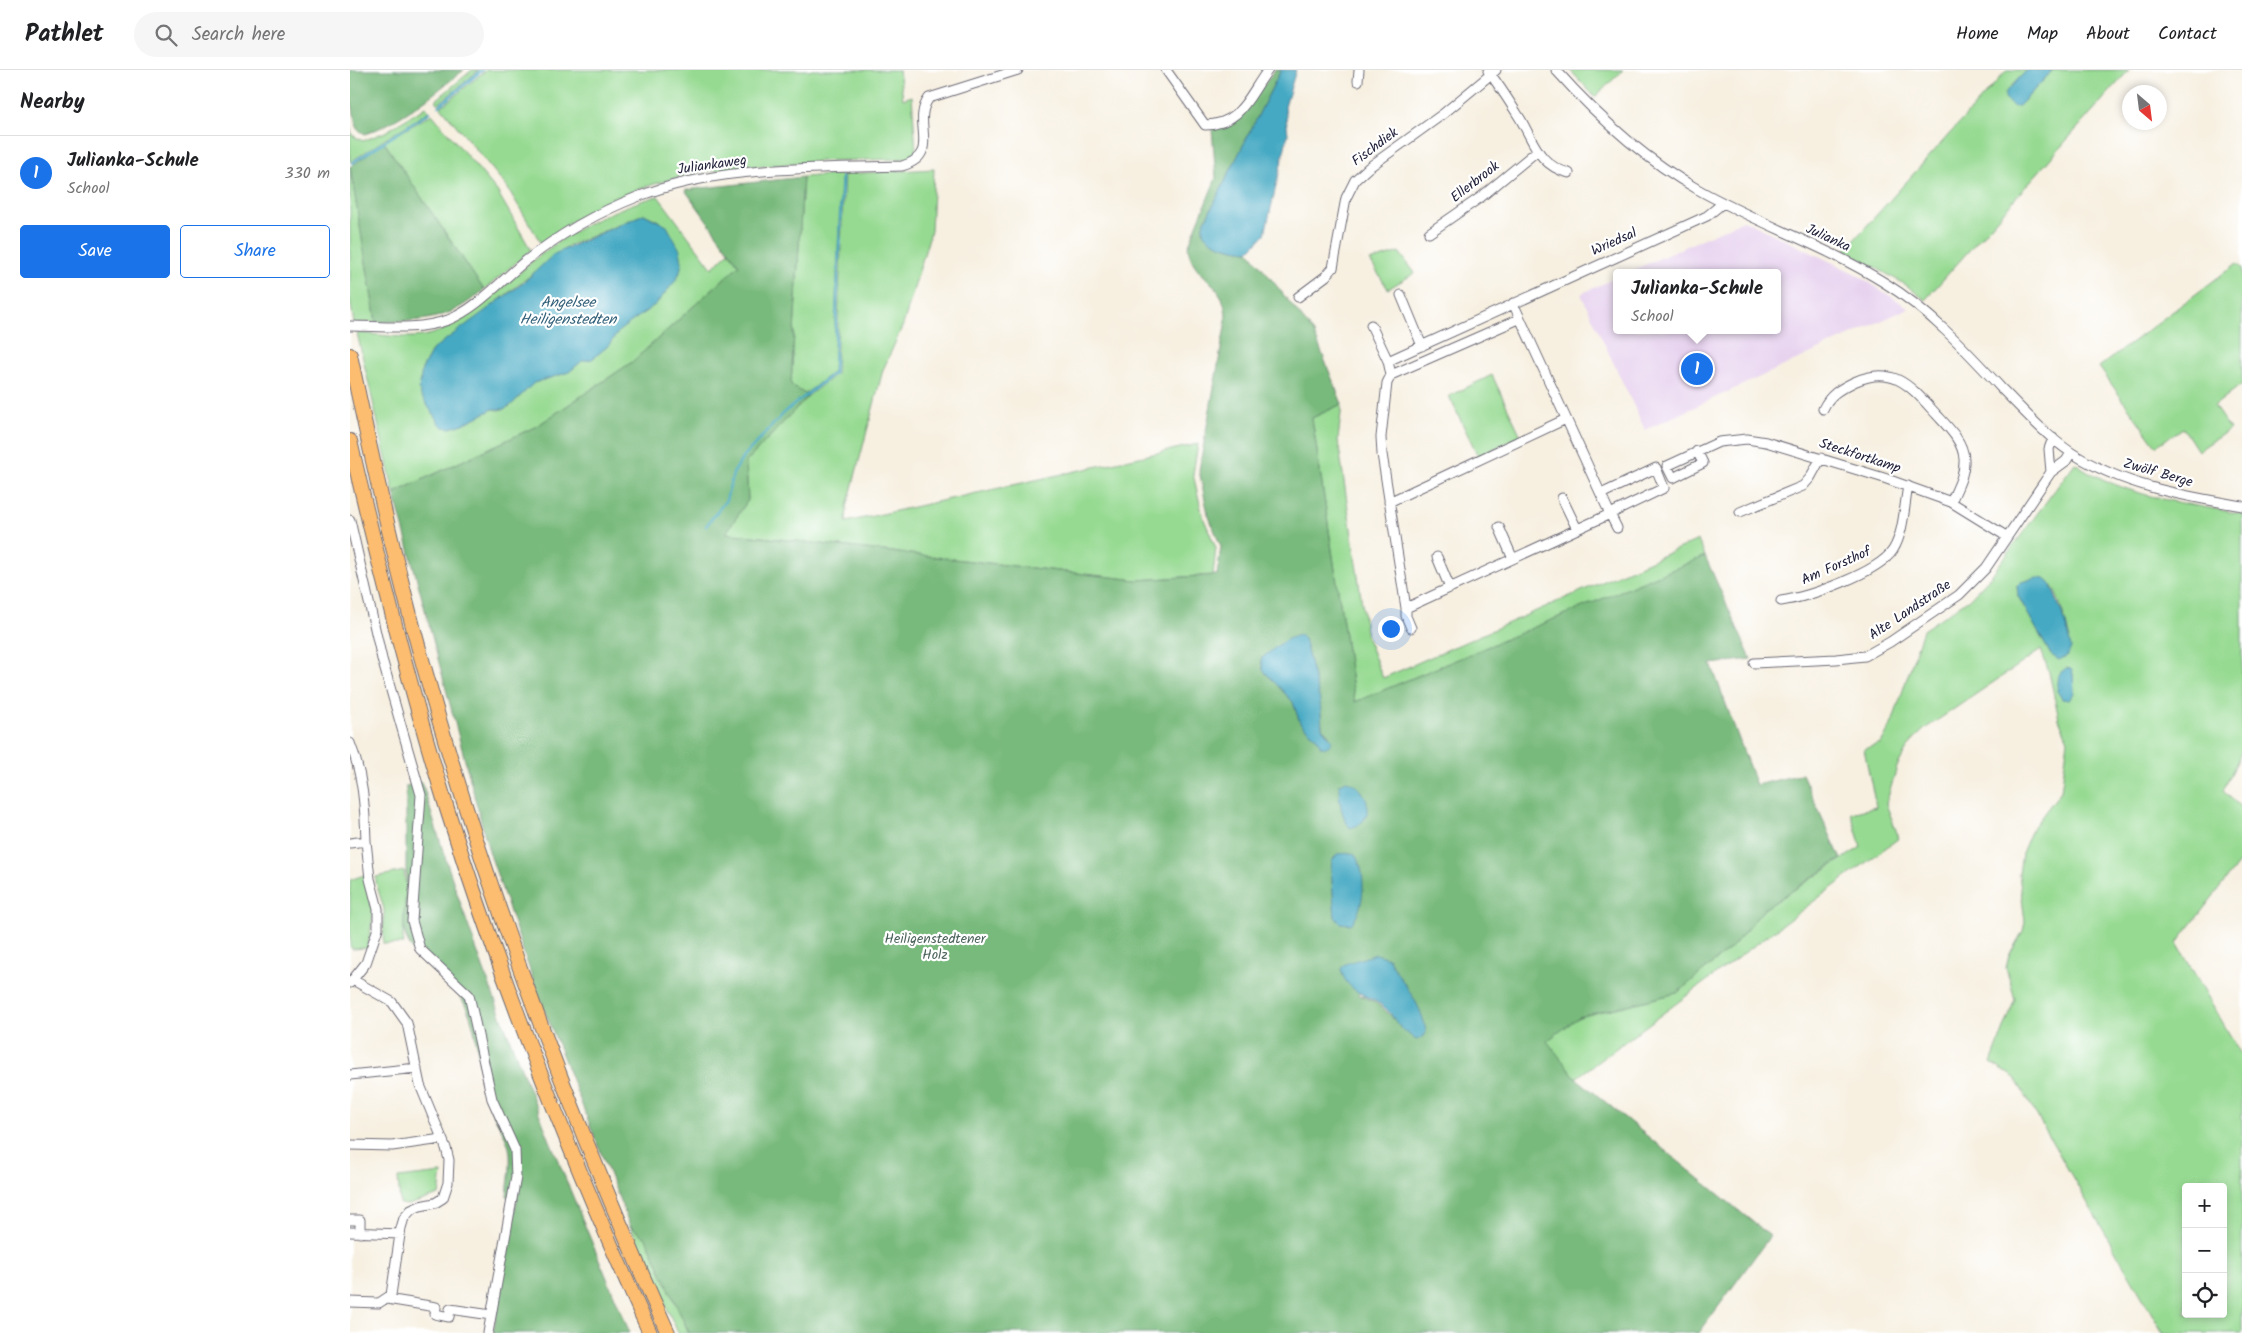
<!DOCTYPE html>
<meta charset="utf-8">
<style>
:root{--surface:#fff;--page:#f6f6f6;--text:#202124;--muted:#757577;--line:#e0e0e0;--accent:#1a73e8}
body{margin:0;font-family:Kalam,sans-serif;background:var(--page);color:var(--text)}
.controls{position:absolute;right:15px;bottom:15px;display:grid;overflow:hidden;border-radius:5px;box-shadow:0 2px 8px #0003}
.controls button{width:45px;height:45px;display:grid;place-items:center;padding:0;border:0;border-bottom:1px solid var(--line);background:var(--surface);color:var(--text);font:25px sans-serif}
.compass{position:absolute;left:1772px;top:15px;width:45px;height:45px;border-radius:50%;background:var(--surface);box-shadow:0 2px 8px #0003;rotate:152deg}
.you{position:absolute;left:1040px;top:558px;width:18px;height:18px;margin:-12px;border:4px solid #fff;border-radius:50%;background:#1a73e8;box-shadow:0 0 0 8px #1a73e833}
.badge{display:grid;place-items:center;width:32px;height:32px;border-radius:50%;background:var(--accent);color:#fff;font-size:16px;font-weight:700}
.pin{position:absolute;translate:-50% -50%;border:2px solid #fff;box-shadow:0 1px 5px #0006}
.popup{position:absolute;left:1263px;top:199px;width:168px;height:65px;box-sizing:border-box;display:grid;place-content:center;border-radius:5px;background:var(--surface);filter:drop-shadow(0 1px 4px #0005);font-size:16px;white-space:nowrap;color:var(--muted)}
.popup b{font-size:19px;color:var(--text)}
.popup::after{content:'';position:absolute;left:50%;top:100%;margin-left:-10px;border:10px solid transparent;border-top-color:var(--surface)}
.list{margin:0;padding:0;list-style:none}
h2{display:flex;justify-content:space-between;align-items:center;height:65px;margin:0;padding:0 20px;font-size:21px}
h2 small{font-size:16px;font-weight:400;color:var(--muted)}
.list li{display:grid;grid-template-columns:32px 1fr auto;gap:15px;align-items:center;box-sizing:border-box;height:75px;padding:0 20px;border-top:1px solid var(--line)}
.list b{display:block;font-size:19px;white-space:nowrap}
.list p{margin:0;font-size:16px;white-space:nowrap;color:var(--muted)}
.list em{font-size:16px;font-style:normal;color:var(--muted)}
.actions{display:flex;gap:10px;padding:15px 20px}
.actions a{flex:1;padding:11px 0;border:1px solid var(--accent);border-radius:5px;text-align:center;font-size:18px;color:var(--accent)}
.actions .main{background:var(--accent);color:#fff}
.icon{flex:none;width:28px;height:28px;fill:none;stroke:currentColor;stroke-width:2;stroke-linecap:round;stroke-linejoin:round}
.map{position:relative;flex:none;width:1892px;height:1263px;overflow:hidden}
header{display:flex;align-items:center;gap:30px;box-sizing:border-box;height:70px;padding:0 25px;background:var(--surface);border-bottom:1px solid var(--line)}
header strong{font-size:24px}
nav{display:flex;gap:28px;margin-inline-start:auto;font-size:18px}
.search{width:350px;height:45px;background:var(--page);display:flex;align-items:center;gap:12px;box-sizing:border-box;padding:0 18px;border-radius:28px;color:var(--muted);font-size:19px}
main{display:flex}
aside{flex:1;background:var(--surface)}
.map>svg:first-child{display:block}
.built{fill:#e7d2ef}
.green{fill:#96da92;stroke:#5c7e66;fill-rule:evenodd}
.forest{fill:#78ba7c;stroke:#4d6e5c;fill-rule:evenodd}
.water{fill:#44a9c3;stroke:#33667f}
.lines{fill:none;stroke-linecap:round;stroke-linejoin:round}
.stream{stroke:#44a9c3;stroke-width:2.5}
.minor-casing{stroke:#6d6a75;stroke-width:11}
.highway-casing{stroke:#6d6a75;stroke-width:16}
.minor{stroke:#fff;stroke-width:9}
.highway{stroke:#fdbd6f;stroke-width:14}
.labels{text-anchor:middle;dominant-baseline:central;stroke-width:4.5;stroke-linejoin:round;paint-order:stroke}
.street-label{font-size:14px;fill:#22223b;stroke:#fff}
.park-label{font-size:14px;fill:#4b6259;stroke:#fff}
.water-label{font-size:15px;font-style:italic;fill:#315f78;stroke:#fff}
</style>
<header>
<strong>Pathlet</strong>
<div class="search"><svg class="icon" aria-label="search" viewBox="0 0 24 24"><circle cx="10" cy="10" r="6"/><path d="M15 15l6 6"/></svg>Search here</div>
<nav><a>Home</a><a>Map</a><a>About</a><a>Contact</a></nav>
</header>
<main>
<aside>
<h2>Nearby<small></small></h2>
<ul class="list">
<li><span class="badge">1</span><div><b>Julianka-Schule</b><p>School</p></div><em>330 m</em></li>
</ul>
<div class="actions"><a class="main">Save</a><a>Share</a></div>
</aside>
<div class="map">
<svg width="1892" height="1263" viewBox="0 0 1892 1263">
<rect width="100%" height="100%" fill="#fff"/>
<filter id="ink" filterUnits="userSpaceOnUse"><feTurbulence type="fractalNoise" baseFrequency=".02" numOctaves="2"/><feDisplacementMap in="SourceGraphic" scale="10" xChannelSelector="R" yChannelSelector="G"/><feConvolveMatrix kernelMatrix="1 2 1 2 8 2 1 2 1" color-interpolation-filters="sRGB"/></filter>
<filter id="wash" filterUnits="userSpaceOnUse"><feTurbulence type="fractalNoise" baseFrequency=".0096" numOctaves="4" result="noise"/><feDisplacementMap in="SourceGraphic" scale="20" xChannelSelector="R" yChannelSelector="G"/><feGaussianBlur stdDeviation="1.12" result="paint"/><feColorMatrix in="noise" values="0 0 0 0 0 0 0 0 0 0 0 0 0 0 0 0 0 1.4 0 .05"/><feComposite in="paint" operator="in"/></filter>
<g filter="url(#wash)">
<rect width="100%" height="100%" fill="#f7f0e1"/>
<path class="built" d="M1394,150L1506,204L1559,238L1295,360L1231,224L1267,207V260H1427V203H1277Z"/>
<path class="green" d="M122,0H129L88,34L85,31Z
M136,0H549L553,29L562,26L566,81L560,87L551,89L471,91L357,101C322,108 283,119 250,135C229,145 210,160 191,173L157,117L91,37Z
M1220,0H1273L1245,27Z
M1657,0H1677L1655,23L1669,36L1703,0H1779L1575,230L1556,215L1495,180Z
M76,37L79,41L0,92V56L2,65L13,71L35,62Z
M82,44L147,121L181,180L134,220L34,72Z
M0,96L26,252L4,253L0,230Z
M584,99L581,161L553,255L533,300L497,437L496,452L848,374L843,404L853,447L866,478L863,505L787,510L376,463L398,430L396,392L458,326L486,304L494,104Z
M491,104L483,302L455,324L441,315L453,107Z
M308,126L362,198L379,182L389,195L282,292L187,356L44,423L7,263C30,264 60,271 82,264C125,250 155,213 189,186C224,158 265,138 308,126ZM294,144L309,151L330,202L326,210L306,234L270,260L258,276L242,289L232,291L219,302L184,313L160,336L149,340L143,339L113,354L100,358L72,299L83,279L111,260L218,176Z
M1049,182L1065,203L1038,219L1020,191Z
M1887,193L1892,198V314L1864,336L1880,359L1848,381L1833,358L1806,376L1749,297Z
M1142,305L1171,366L1128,386L1099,326Z
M992,334L988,370L1017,568L1033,608L1348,470L1355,486L1005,632L962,348Z
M1725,393C1773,427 1835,433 1892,444V681L1873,721L1892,738V789L1827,873L1892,986V1263H1813L1665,1008L1641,993L1665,929L1656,898L1659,885L1673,861L1675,852L1669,804L1672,783L1682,759L1711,721L1718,670L1709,649L1699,602L1691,580L1576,658L1564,669L1555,682L1547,697L1536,734L1549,768L1226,1008L1196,971L1229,947L1327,923L1382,877L1414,839L1511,777L1501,743L1526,737L1514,679L1531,673L1542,653L1573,560L1619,529L1640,507ZM1695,509C1708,517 1716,554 1720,569L1701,585L1668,526L1667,516L1678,510ZM1721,599L1723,604L1724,623L1707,621L1710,609ZM1836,1117H1873V1244H1836Z
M54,801L56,817L53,867L54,874H33L34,839L26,813V807Z
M14,805L23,845L18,878L2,879L0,876V810Z
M92,1103L89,1125L58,1135L50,1134L48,1108Z
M280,1156L296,1168L339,1263H328Z"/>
<path class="forest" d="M0,0H114C83,24 52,51 15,64L7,59L0,24Z
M925,0H931L853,155V163C861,175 884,180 899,181L964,263L992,334L962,348L1005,632L1355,486L1401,589L1361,594L1406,715L1452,704L1491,789L1414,839L1382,877L1327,923L1229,947L1197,971L1226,1008L1420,1166L1349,1263H339L296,1168L280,1156L188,924L139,781L44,423L187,356L282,292L389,195L335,120L453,107L441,315L458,326L396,392L398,430L376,463L787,510L867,505L871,477L858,444L849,400L876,251C877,209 842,210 838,177L866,108L862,59L878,56L889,48ZM954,569L970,631L972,658L980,666L971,677L967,668L950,653L943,632L913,600L911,589L930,574ZM981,799L990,853L985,846ZM1038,888L1070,943L1075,954L1072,968L1066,970C1045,953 1036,934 1009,925Z
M34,72L134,220C96,252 74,251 26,252L0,97Z
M72,712C127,901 204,1082 280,1263H143L167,1129L157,1126C158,1113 161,1097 160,1084C159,1067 145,1051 139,1035C125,1002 132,959 111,928C98,909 64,890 57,870C48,849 60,824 56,802V716Z"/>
<path class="water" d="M931,0H946L935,37L938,64L915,164L899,181C884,180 861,175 853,163V155Z
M1677,0H1703L1669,36L1664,37L1655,29V23Z
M294,144L317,156L330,180L332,192L330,202L326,210L306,234L270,260L258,276L242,289L232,291L219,302L184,313L160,336L154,339H143L113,354L100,358L93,357L89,353L71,326L69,319L72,299L83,279L173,213L204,184Z
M1687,508L1695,509L1700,513L1716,553L1721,578L1717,586L1709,590L1701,585L1668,526L1667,516L1671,512Z
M950,565L954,569L970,631L972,658L982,670C980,676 977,678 971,677L967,668L950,653L943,632L913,600L911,589C922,580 936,567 950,565Z
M1716,598L1721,599L1723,604L1724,623L1719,630L1712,629L1707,621L1709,604Z
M996,711C1018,715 1029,752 1000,758C991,745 989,731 989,715Z
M1003,783C1018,797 1015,841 1001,854L990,853L985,847L981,799L982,791L987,784Z
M1026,884L1038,888C1052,913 1073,934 1076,963L1072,968L1066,970C1061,966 1055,962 1050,957C1045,952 1042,944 1036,939C1020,924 996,924 991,899L995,894Z"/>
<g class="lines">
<path class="stream" d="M89,36L132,0
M2,93L80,42
M356,456L376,430L383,404L393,387L436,341L484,303L492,105"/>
</g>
</g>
<g filter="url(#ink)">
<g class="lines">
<defs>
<path id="minor" d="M816,0L855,55C892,54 898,26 918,0
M1206,0C1247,46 1295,90 1349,120C1409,154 1476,176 1535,213C1579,240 1617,281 1652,319C1674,341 1696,366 1722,383C1773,416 1834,426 1892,436
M1138,1C1150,16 1161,34 1171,50C1184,73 1190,96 1219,103
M1008,11L1009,0
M1079,163L1131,127L1187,81
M1051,225L1072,276
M948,227L976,206L983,198L996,128L1005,110L1018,98L1093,44L1146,0
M1163,233L1260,444L1056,538L1032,384L1031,367L1037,313L1041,305L1038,291L1357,146L1373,133
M1021,255L1038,291
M0,256C32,256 67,261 98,250C126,239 149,213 173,193C207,166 246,143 287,127C368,95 465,99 552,96C593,84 560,53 579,28L668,0
M1041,305L1169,249
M1473,339C1480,324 1490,319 1504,312C1544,294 1561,317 1587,345C1598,357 1613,371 1614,389C1615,405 1607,418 1601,432
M1347,381L1353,393L1323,408L1317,396L1369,372L1397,369L1416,372L1534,408L1601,432L1656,466
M1701,402L1699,379L1703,368
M1251,424L1306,398L1314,418L1260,444L1267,458
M1212,428L1227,459
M1039,432L1216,349
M1390,442L1453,416L1460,408L1471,388
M0,450L32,589L71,725L62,851L70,879L119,925L142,1029L165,1080L166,1107L138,1263
M1149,457L1163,489
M1087,487L1100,518
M1431,531C1458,527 1528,503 1543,480C1554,462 1554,437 1558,416
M1056,538V546L1061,558
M1404,593L1486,589L1515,586L1540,572L1609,525L1636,498L1701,402L1716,391L1721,383
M0,673C13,705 15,737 16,771
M0,773L16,771L20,809L28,839V858L16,893L0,913
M0,1005L67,998
M0,1075L42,1076L92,1069
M0,1150H10V1163
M0,1162L50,1164
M37,1229L86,1237L85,1244L99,1247L100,1239L141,1245
M0,1232L29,1233L41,1225L51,1158L54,1148L61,1140L70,1136L85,1133L93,1128L98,1113L99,1090L96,1078L70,1015L57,953L42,932L3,910"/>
<path id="highway" d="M0,285C22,390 45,494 74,597C137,824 221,1048 318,1263
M0,371C29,496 60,620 98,742C154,920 223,1093 300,1263"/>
</defs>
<use href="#minor" class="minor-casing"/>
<use href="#highway" class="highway-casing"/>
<use href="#minor" class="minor"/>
<use href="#highway" class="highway"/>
</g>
</g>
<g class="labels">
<g class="street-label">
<text transform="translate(1025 77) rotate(-37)">Fischdiek</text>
<text transform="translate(362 95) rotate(-8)">Juliankaweg</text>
<text transform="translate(1125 112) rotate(-38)">Ellerbrook</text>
<text transform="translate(1478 168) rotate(25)">Julianka</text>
<text transform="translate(1264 172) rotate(-24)">Wriedsal</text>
<text transform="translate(1510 386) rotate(18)">Steckfortkamp</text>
<text transform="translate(1808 403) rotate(16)">Zwölf Berge</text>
<text transform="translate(1486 496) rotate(-24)">Am Forsthof</text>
<text transform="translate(1560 540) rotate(-34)">Alte Landstraße</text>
</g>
<g class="park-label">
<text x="585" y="869">Heiligenstedtener<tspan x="585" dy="16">Holz</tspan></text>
</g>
<g class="water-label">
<text x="218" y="233">Angelsee<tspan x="218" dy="17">Heiligenstedten</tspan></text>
</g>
</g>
</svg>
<div class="controls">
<button>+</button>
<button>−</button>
<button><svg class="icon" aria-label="locate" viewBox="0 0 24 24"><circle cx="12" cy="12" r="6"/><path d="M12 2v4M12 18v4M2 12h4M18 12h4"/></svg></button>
</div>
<svg class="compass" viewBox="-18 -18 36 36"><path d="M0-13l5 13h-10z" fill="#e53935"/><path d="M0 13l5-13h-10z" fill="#757577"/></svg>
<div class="you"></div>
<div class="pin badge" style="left:1347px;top:299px">1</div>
<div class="popup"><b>Julianka-Schule</b>School</div>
</div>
</main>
